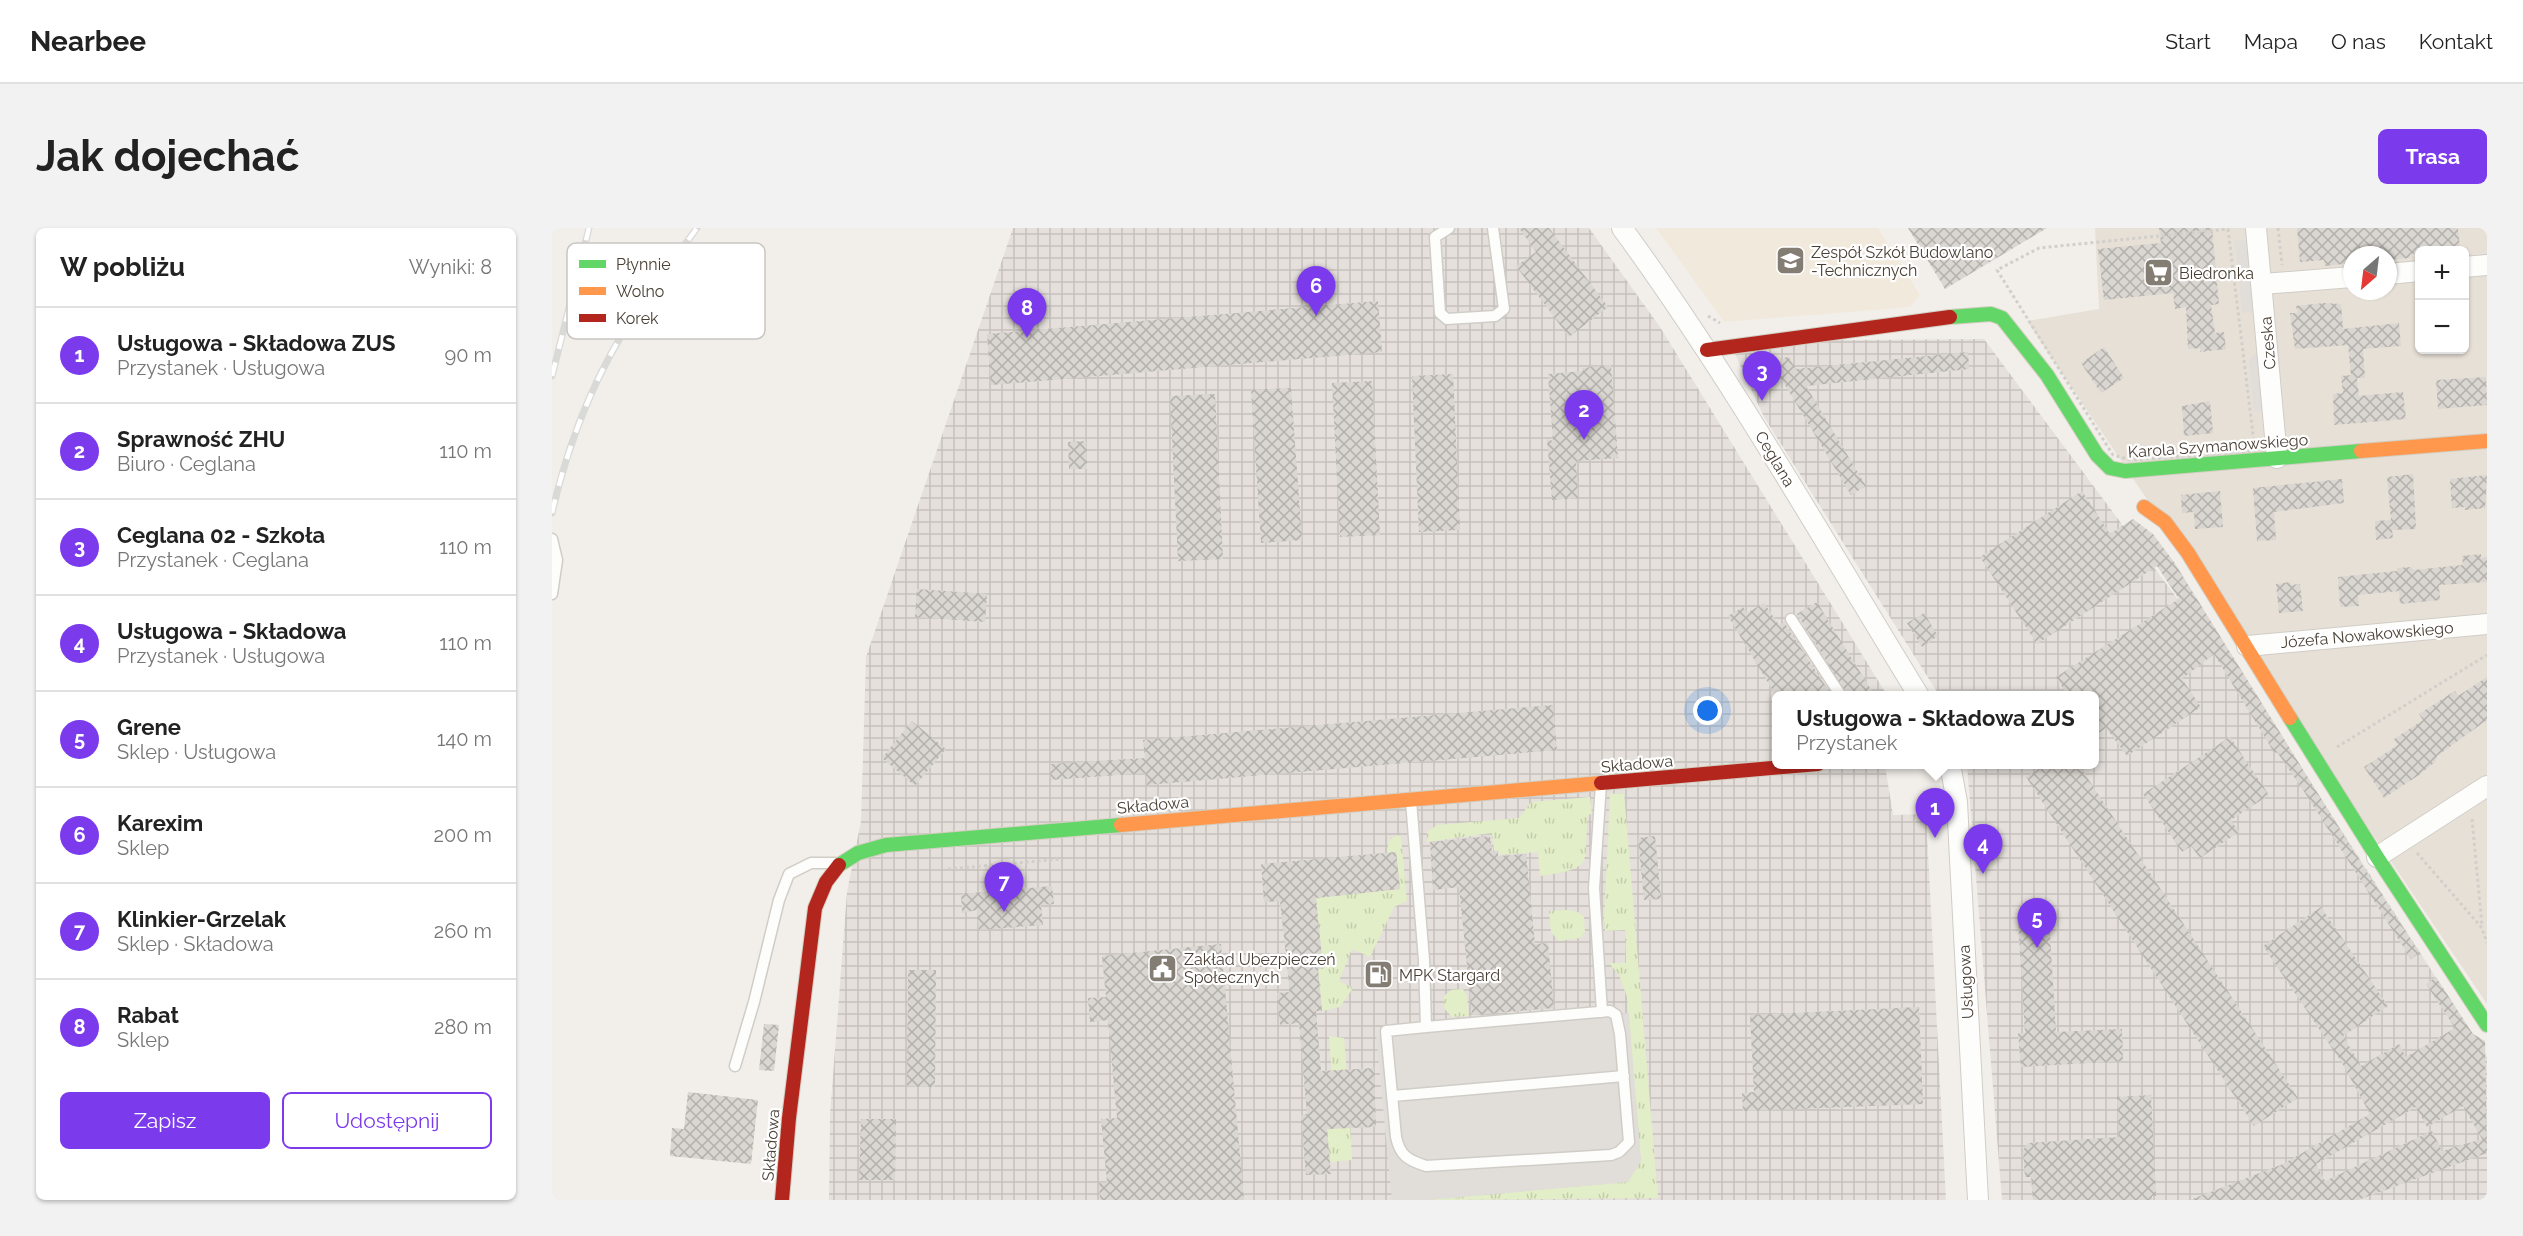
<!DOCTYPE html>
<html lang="pl">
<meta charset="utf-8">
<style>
:root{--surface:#fff;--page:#f2f2f2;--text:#222;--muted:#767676;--line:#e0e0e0;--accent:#7c3aed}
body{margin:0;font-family:Raleway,sans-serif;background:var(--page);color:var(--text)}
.controls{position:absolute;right:18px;top:18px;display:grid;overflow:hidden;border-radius:9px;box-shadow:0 2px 4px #0004}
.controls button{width:54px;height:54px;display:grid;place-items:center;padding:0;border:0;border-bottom:2px solid var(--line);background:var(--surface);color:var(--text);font:30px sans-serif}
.compass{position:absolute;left:1791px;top:18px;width:54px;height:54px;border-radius:50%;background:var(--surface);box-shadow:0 2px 4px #0004;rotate:208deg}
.you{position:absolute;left:1156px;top:483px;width:21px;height:21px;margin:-15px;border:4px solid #fff;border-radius:50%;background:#1a73e8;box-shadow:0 0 0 9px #1a73e833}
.badge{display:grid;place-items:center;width:39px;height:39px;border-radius:50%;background:var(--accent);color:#fff;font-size:20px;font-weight:700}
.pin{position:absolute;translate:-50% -50px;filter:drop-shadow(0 2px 3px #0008)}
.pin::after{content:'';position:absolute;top:32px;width:21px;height:18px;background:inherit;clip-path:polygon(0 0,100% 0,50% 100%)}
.popup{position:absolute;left:1220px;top:463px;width:327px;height:78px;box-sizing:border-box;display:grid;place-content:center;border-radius:9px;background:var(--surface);filter:drop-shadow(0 2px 4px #0005);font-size:20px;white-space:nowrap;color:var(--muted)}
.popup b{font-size:22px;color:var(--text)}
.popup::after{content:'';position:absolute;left:50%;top:100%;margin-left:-12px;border:12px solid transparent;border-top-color:var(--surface)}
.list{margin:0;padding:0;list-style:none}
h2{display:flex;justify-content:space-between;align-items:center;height:78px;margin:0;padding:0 24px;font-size:26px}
h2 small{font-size:20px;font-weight:400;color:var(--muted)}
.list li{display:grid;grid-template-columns:39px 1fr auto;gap:18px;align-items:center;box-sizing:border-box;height:96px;padding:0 24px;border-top:2px solid var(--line)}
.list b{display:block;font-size:22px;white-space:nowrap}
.list p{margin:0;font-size:20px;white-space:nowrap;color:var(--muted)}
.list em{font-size:20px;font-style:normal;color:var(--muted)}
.actions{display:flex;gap:12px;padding:18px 24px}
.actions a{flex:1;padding:14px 0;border:2px solid var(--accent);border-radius:9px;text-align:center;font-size:21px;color:var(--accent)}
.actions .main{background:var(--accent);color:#fff}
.map{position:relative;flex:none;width:1935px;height:972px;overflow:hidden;border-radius:9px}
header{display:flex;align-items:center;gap:36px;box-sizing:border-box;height:84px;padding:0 30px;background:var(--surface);border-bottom:2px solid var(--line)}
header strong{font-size:28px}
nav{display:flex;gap:33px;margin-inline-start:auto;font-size:21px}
.intro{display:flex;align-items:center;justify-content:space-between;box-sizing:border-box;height:144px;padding:0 36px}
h1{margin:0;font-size:42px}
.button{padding:15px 27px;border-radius:9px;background:var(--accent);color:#fff;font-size:21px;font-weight:700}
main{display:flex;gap:36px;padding:0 36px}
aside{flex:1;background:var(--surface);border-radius:9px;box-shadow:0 2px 4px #0004}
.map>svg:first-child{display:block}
.residential{fill:#e7e0d7;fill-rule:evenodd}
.industrial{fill:url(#industrial-grid)}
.education{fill:#f1e9db}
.grass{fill:url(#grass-tufts)}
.parking{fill:#e1deda}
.building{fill:url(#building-cross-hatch);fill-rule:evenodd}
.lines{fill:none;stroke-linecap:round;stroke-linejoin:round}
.lane-casing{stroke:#d0cdc7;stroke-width:13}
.street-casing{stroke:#d0cdc7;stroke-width:22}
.fast-casing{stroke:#d3cec1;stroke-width:16}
.slow-casing{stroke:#d3cec1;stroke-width:16}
.jam-casing{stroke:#d3cec1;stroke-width:16}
.path{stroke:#d2cfca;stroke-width:3;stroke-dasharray:3 3;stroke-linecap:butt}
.lane{stroke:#fdfdfc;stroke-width:10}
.street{stroke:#fdfdfc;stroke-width:20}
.fast{stroke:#63d668;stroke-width:14}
.slow{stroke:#ff974d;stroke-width:14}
.jam{stroke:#b3261e;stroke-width:14}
.rail-casing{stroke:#d9d9d8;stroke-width:7}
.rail{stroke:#fff;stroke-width:4.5;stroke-dasharray:14;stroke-linecap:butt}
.labels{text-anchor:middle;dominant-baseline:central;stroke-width:4.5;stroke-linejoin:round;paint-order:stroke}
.poi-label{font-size:16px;fill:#494035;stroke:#fff;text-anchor:start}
.street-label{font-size:16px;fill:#494035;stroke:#fff}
.key{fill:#fff;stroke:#c8c6c2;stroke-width:1.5}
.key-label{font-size:16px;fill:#494035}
</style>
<header>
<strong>Nearbee</strong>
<nav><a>Start</a><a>Mapa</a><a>O nas</a><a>Kontakt</a></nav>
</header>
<div class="intro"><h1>Jak dojechać</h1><a class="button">Trasa</a></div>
<main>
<aside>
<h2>W pobliżu<small>Wyniki: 8</small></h2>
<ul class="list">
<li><span class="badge">1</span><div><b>Usługowa - Składowa ZUS</b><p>Przystanek · Usługowa</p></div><em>90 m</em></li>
<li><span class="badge">2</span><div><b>Sprawność ZHU</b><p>Biuro · Ceglana</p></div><em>110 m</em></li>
<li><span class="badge">3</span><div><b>Ceglana 02 - Szkoła</b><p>Przystanek · Ceglana</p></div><em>110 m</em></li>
<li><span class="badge">4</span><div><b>Usługowa - Składowa</b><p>Przystanek · Usługowa</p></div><em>110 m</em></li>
<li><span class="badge">5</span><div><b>Grene</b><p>Sklep · Usługowa</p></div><em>140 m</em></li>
<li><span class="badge">6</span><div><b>Karexim</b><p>Sklep</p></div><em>200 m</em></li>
<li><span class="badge">7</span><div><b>Klinkier-Grzelak</b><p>Sklep · Składowa</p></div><em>260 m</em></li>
<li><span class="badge">8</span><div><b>Rabat</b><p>Sklep</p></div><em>280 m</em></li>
</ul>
<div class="actions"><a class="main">Zapisz</a><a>Udostępnij</a></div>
</aside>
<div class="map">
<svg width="1935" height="972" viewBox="0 0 1935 972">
<defs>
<pattern id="industrial-grid" width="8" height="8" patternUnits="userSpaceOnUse" patternTransform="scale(1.5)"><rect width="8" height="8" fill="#e5e0db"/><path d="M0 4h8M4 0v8" fill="none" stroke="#c6c1bd"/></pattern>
<pattern id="grass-tufts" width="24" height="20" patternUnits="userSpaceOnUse" patternTransform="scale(1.5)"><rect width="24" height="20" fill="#e2eec7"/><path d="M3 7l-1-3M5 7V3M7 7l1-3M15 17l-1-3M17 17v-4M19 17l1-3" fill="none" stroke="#c3cdac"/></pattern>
<pattern id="building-cross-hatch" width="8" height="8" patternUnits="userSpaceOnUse" patternTransform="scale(1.5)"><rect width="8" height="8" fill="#dad6d1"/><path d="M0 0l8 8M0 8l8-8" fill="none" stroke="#b3afaa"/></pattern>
</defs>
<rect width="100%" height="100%" fill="#f2efea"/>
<path class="residential" d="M1543,0H1935V776L1475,93L1547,81ZM1868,22H1912V122H1868ZM1800,27H1836V63H1800Z"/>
<path class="industrial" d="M461,0H1037L1108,99L1335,467L1224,468V536L1333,537L1341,587L1374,586L1394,972H277L278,887L295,664L309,593L314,429Z
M1432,111L1738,522L1935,829V972H1450L1415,537L1542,536V468L1387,467L1212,189L1177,113Z"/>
<path class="education" d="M1104,0H1326L1368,67L1358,79L1172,94Z"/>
<path class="grass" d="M1072,565L1106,970L875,972L1076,954L1089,933L1075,769L1067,747L1057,735H1074L1073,702L1053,703L1052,690L1058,566Z
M1038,569L1040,586L1036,587C1030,634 1047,640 988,648L986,624L947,627V622L942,623L940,605L875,614V604L885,597L967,590L979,574Z
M846,607L849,609L855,673L842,679L818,729L800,721L787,753L801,760L788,779L770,783L766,741H771L764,670L848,661L844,624L835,625L837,611Z
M1015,682L1026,684L1032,689L1033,704L1028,710L1007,713L999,704L997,683Z
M911,761L915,769L917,788L900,789L892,780V768L899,762Z
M777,808L792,810L795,846L780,850Z
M798,893L800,932L778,934L775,902Z"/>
<path class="parking" d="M1697,12L1704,84L1690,85L1683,13Z
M1709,121L1714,183L1701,184L1697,131Z
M1077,785L1089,933L1076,954L875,972H840L824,807Z"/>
<path class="building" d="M967,0H997L1056,79L1017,109L964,38L984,24Z
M1356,0H1495L1393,61Z
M1607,0H1660L1667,76L1659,77L1663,105L1672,104L1674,121L1648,124V120L1636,121L1634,79L1623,81L1621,65L1552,72L1546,21L1609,15Z
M1745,0H1906L1908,21L1868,22V25L1859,26L1857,30L1836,32V27H1800V35L1773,38L1772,32L1748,34Z
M826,73L830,124L439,157L435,106Z
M1772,75L1789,76L1791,101L1847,95L1849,118L1811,121L1813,150H1805L1807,168L1851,164L1854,191L1782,197L1781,166L1791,165L1789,148L1799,147L1796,117L1743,121L1738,85H1746L1744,78Z
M1552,119L1572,150L1549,165L1529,135Z
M1416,124L1417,141L1254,158L1314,258L1299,267L1221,137L1236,128L1244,141Z
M1059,137L1066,230L1024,233L1026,270L1000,272L995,211L1001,213L996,146L1031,143L1030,140Z
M901,146L908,302L867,304L860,148Z
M1934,149L1935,177L1886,181L1884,152Z
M820,153L828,307L788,309L780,155Z
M739,160L750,312L709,315L699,162Z
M663,166L671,331L626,333L618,168Z
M1658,173L1661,205L1632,208L1630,178Z
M534,213L535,241H517L516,214Z
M1861,246L1864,301L1840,302L1841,310L1824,312L1823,293L1839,292L1835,249Z
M1935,247L1933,280L1913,282V279L1900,280L1898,251Z
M1790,251L1792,275L1722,284L1724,312L1705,313L1701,260Z
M1530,263L1558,306L1581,291L1601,306L1622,334L1811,638L1868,725L1859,731L1753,565L1725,524L1723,526L1662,426L1630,451L1649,479L1575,528L1554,500L1542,508V468H1516L1504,449L1627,371L1605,338L1485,416L1428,329Z
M1668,263L1671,299L1643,301L1642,284L1630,285L1629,267Z
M1929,326V330L1935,329V354L1887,357L1888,372L1848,376L1847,363L1806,367L1807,378L1788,379L1786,349L1845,343V340L1859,339L1862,342L1911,337L1910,328Z
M1738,354L1739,357L1748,356L1751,383L1727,385L1724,356Z
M365,361L435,366L433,394L363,389Z
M1265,374L1279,397L1323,468H1296L1245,386Z
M1212,375L1227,397L1232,394L1280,468H1224L1176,388L1191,379L1195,385Z
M1372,385L1386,408L1370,419L1355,395Z
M1935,449V492L1885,528L1883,534L1867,547L1832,570L1812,539L1846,517L1842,511L1871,492L1867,486L1903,463L1906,468Z
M1001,477L1005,522L595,557L594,545L499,552L498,536L593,530L591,512Z
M360,493L394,521L363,558L330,530Z
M1678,509L1717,567L1679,592L1687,604L1648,630L1639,618L1630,624L1591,566Z
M1493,537H1527L1746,870L1702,898L1474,549Z
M938,608L940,624L946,623V628L974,626L983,716L996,715L1002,780L920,787L907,659L881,662L878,614Z
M1103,608L1109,671L1092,672L1086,610Z
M844,624L848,661L764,670L771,741H766L770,783H764L769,843L822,840L824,899L775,901L779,946L754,947L749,887L755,886L747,795L728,797L725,765L738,764L728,673L712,674L709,636Z
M500,658L502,676L489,677L491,697L427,702L425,682L410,685L409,666Z
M1769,679L1836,778L1791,808L1809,838L1847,816L1854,829L1903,800L1874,756L1884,749L1921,806L1933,813L1935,925L1806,972H1638L1731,936L1818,886L1790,835L1711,718ZM1911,878L1930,911L1890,923L1880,903L1773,953L1764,936L1864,879L1875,899Z
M1497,690L1504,804L1570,801L1571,833L1469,839L1466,805H1473L1466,692Z
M669,716L692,972H548L547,955L555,954L549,891L565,890L556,792L538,794L536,770L554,769L550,728Z
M356,742H384L383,859L355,858Z
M1367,779L1371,876L1191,883L1190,865L1202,864L1198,787Z
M212,796L227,797L222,843L207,842Z
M136,864L206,872L199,936L118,928L120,900L132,901Z
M1599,867L1604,968H1600V972H1481L1479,949H1473L1471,922L1476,915L1567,909L1565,869Z
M309,891H344L343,952H307Z"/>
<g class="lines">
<defs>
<path id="lane" d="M897,0L883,9L888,85L895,91L943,88L952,81L941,0
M0,311L5,332L0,366
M1239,391L1289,468
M1049,556L1042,660L1050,784
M859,573L872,732L874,799L1058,783L1064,787L1068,806L1077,914L1067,924L1059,927L874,938C856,932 848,928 844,909L834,803L874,799
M183,838L202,774L227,672L237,646L259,635H283
M841,868L1072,848"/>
<path id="street" d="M1070,0C1179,149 1270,310 1367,468
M1704,0L1725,230
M1912,39L1935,37
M1836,46L1868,43
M1711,56L1800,49
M1695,418L1935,396
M1398,536L1405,574L1426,972
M1825,629L1935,558"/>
<path id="fast" d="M1398,89L1439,86L1450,90L1495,147L1545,227L1558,240L1573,243L1809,223
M1738,490L1825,629L1935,797
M287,637L306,625L334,617L569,597"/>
<path id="slow" d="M1809,223L1935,213
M1592,279L1613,294L1636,325L1738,490
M569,597L1049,555"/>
<path id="jam" d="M1155,122L1398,89
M1049,555L1266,536
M230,972L237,890L263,680L274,654L287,637"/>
</defs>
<use href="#lane" class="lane-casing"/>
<use href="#street" class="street-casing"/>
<use href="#fast" class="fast-casing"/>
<use href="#slow" class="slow-casing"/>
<use href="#jam" class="jam-casing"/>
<path class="path" d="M1726,0L1730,37
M1676,1L1703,223L1580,232L1561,227L1445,42L1487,20Z
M1156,88L1168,95
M1785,519L1935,427
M1920,591L1930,698
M1865,625L1930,700L1935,715
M463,634L466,663
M396,641L510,631"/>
<use href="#lane" class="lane"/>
<use href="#street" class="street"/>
<use href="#fast" class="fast"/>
<use href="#slow" class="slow"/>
<use href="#jam" class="jam"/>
<defs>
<path id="rail" d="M0,148L37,0
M0,285C16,215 43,146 83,86C102,56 124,29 145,0"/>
</defs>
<use href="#rail" class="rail-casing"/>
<use href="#rail" class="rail"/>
</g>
<defs>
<symbol id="school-square" viewBox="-11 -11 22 22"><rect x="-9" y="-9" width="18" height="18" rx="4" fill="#847d74" stroke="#fff"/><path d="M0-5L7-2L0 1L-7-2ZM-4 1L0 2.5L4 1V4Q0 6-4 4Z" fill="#fff"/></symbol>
<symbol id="supermarket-square" viewBox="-11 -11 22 22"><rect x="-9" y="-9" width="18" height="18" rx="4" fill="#847d74" stroke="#fff"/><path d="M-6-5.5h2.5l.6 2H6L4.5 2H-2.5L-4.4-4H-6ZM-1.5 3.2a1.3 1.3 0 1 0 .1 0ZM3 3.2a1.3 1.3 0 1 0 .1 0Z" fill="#fff"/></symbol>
<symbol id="civic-square" viewBox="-11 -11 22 22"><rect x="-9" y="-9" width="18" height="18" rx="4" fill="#847d74" stroke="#fff"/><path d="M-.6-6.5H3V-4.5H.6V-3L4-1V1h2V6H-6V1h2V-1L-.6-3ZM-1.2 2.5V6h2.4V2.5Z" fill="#fff"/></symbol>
<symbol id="fuel-square" viewBox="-11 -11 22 22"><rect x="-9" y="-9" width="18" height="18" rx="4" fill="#847d74" stroke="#fff"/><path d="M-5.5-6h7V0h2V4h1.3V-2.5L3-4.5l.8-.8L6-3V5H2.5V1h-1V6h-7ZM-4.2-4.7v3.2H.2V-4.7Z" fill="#fff"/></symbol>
</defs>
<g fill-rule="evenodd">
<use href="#school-square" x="1222" y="16" width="33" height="33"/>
<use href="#supermarket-square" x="1590" y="28" width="33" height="33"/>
<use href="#civic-square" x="594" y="724" width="33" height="33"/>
<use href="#fuel-square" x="810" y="730" width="33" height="33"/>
</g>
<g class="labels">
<g class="poi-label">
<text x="1259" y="24">Zespół Szkół Budowlano<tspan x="1259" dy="18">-Technicznych</tspan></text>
<text x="1627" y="45">Biedronka</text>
<text x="632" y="731">Zakład Ubezpieczeń<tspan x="632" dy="18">Społecznych</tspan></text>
<text x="847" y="747">MPK Stargard</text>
</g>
<g class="street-label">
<text transform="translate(1716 115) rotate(-95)">Czeska</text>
<text transform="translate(1666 218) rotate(-4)">Karola Szymanowskiego</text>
<text transform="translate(1223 231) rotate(59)">Ceglana</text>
<text transform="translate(1815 407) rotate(-5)">Józefa Nowakowskiego</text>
<text transform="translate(1085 536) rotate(-5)">Składowa</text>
<text transform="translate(601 577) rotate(-5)">Składowa</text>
<text transform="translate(1414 754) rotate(-93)">Usługowa</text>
<text transform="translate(219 917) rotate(-85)">Składowa</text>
</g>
</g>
<rect x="15" y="15" width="198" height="96" rx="9" class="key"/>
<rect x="27" y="32" width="27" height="8" fill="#63d668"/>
<rect x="27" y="59" width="27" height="8" fill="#ff974d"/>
<rect x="27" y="86" width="27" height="8" fill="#b3261e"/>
<g class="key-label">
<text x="64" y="42">Płynnie</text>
<text x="64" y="69">Wolno</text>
<text x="64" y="96">Korek</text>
</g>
</svg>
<div class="controls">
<button>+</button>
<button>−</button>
</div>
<svg class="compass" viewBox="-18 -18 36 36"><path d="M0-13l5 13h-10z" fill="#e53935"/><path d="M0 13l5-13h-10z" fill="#767676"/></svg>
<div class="you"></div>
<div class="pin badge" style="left:1383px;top:610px">1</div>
<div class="popup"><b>Usługowa - Składowa ZUS</b>Przystanek</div>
<div class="pin badge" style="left:1032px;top:212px">2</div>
<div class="pin badge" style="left:1210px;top:173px">3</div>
<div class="pin badge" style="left:1431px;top:646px">4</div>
<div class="pin badge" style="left:1485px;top:720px">5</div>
<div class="pin badge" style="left:764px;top:88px">6</div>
<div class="pin badge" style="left:452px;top:684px">7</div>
<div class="pin badge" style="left:475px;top:110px">8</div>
</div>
</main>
